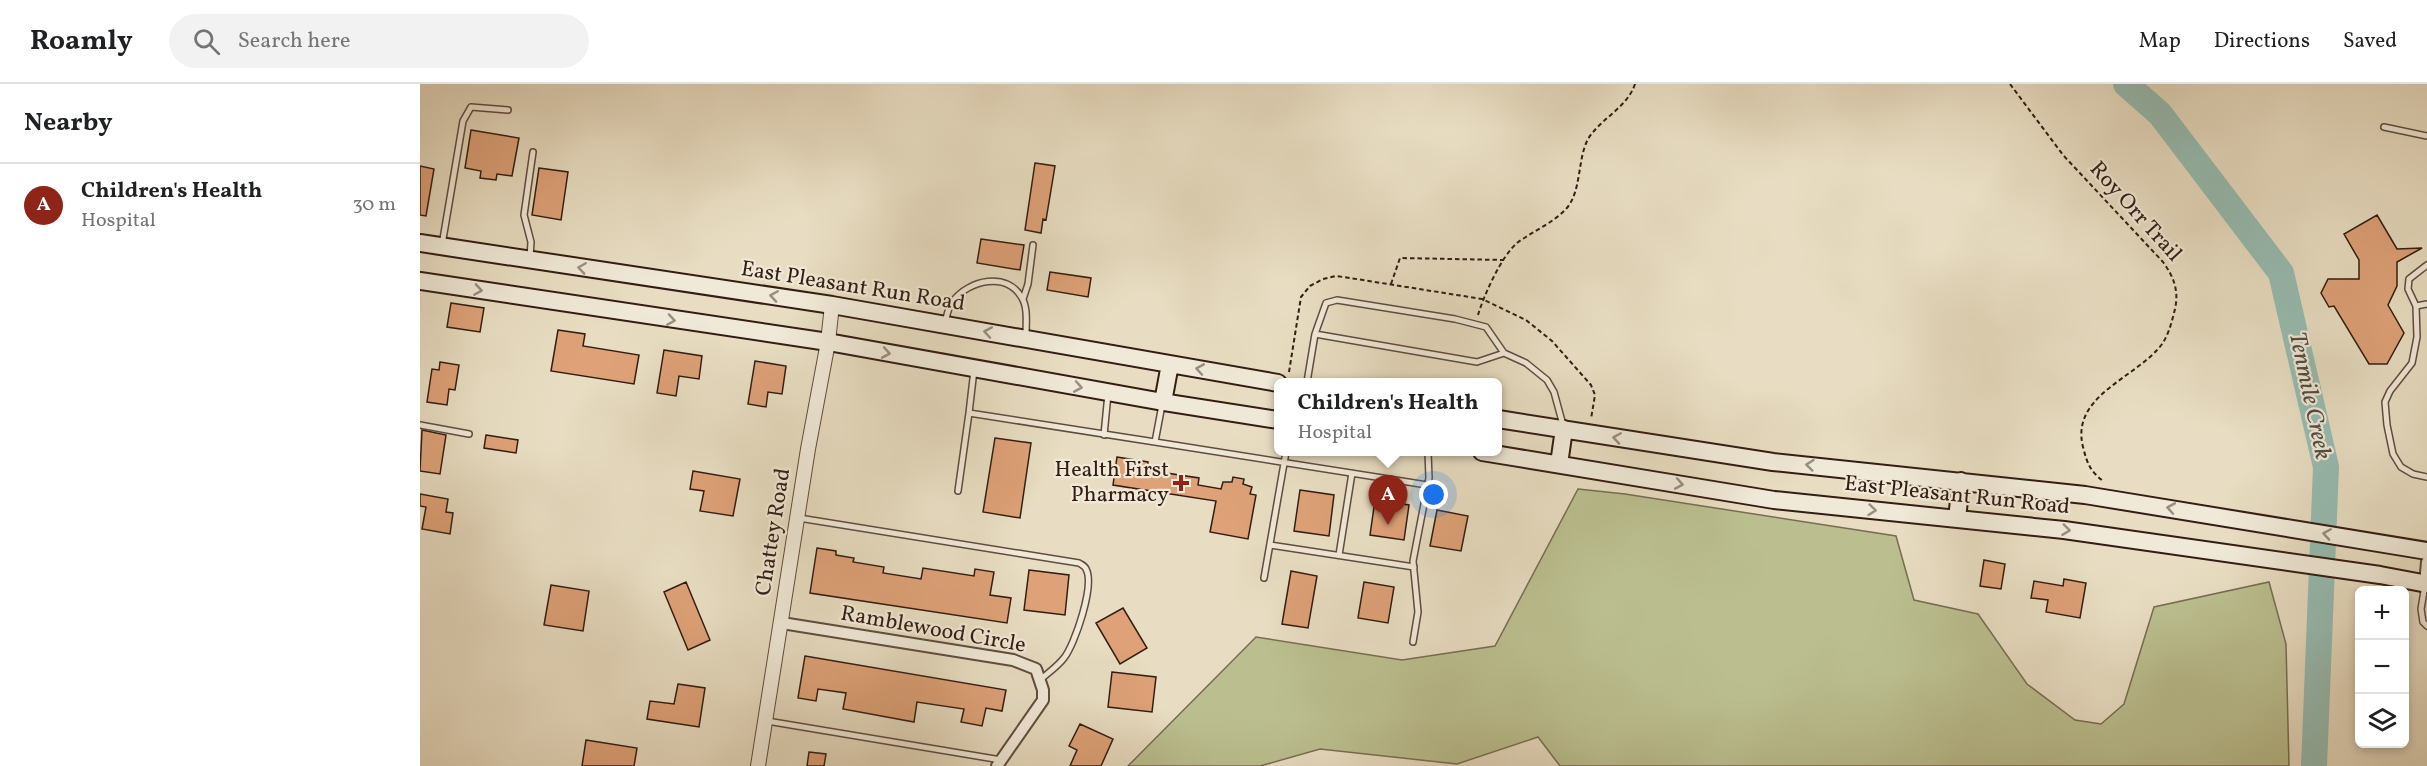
<!DOCTYPE html>
<meta charset="utf-8">
<style>
:root{--surface:#fff;--page:#f2f2f2;--text:#202124;--muted:#757577;--line:#e0e0e0;--accent:#8f2418}
body{margin:0;font-family:Vollkorn,serif;background:var(--page);color:var(--text)}
.controls{position:absolute;right:18px;bottom:18px;display:grid;overflow:hidden;border-radius:9px;box-shadow:0 3px 9px #0003}
.controls button{width:54px;height:54px;display:grid;place-items:center;padding:0;border:0;border-bottom:2px solid var(--line);background:var(--surface);color:var(--text);font:30px sans-serif}
.you{position:absolute;left:1014px;top:411px;width:21px;height:21px;margin:-15px;border:4px solid #fff;border-radius:50%;background:#1a73e8;box-shadow:0 0 0 9px #1a73e833}
.badge{display:grid;place-items:center;width:39px;height:39px;border-radius:50%;background:var(--accent);color:#fff;font-size:20px;font-weight:700}
.pin{position:absolute;translate:-50% -50px;filter:drop-shadow(0 2px 3px #0008)}
.pin::after{content:'';position:absolute;top:32px;width:21px;height:18px;background:inherit;clip-path:polygon(0 0,100% 0,50% 100%)}
.popup{position:absolute;left:854px;top:294px;width:228px;height:78px;box-sizing:border-box;display:grid;place-content:center;border-radius:9px;background:var(--surface);filter:drop-shadow(0 2px 4px #0005);font-size:20px;white-space:nowrap;color:var(--muted)}
.popup b{font-size:22px;color:var(--text)}
.popup::after{content:'';position:absolute;left:50%;top:100%;margin-left:-12px;border:12px solid transparent;border-top-color:var(--surface)}
.list{margin:0;padding:0;list-style:none}
h2{display:flex;justify-content:space-between;align-items:center;height:78px;margin:0;padding:0 24px;font-size:26px}
h2 small{font-size:20px;font-weight:400;color:var(--muted)}
.list li{display:grid;grid-template-columns:39px 1fr auto;gap:18px;align-items:center;box-sizing:border-box;height:84px;padding:0 24px;border-top:2px solid var(--line)}
.list b{display:block;font-size:22px;white-space:nowrap}
.list p{margin:0;font-size:20px;white-space:nowrap;color:var(--muted)}
.list em{font-size:20px;font-style:normal;color:var(--muted)}
.icon{flex:none;width:33px;height:33px;fill:none;stroke:currentColor;stroke-width:2;stroke-linecap:round;stroke-linejoin:round}
.map{position:relative;flex:none;width:2007px;height:682px;overflow:hidden}
header{display:flex;align-items:center;gap:36px;box-sizing:border-box;height:84px;padding:0 30px;background:var(--surface);border-bottom:2px solid var(--line)}
header strong{font-size:28px}
nav{display:flex;gap:33px;margin-inline-start:auto;font-size:21px}
.search{width:420px;height:54px;background:var(--page);display:flex;align-items:center;gap:15px;box-sizing:border-box;padding:0 21px;border-radius:33px;color:var(--muted);font-size:22px}
main{display:flex}
aside{flex:1;background:var(--surface)}
.map>svg:first-child{display:block}
.green{fill:#bbbf90;stroke:#776e52;stroke-width:1.5}
.lines{fill:none;stroke-linecap:round;stroke-linejoin:round}
.river{stroke:#97bcb2;stroke-width:26}
.building{fill:#dea178;stroke:#331c13;stroke-width:1.5}
.service-casing{stroke:#604c3f;stroke-width:8}
.minor-casing{stroke:#604c3f;stroke-width:14}
.tertiary-casing{stroke:#604c3f;stroke-width:16}
.secondary-casing{stroke:#331c13;stroke-width:20}
.path{stroke:#331c13;stroke-width:2;stroke-dasharray:4.5 3;stroke-linecap:butt}
.service{stroke:#f0e9d7;stroke-width:5}
.minor{stroke:#f0e9d7;stroke-width:10}
.tertiary{stroke:#f0e9d7;stroke-width:14}
.secondary{stroke:#f0e9d7;stroke-width:16}
.oneway{stroke:#9b8d7f}
.poi-dot{fill:#8f2418;stroke:#f0e9d7;stroke-width:2}
.labels{text-anchor:middle;dominant-baseline:central;stroke-width:4.5;stroke-linejoin:round;paint-order:stroke}
.street-label{font-size:22px;fill:#331c13;stroke:#f0e9d7}
.poi-label{font-size:22px;fill:#331c13;stroke:#f0e9d7;text-anchor:end}
.water-label{font-size:24px;font-style:italic;fill:#514c43;stroke:#f0e9d7}
</style>
<header>
<strong>Roamly</strong>
<div class="search"><svg class="icon" aria-label="search" viewBox="0 0 24 24"><circle cx="10" cy="10" r="6"/><path d="M15 15l6 6"/></svg>Search here</div>
<nav><a>Map</a><a>Directions</a><a>Saved</a></nav>
</header>
<main>
<aside>
<h2>Nearby<small></small></h2>
<ul class="list">
<li><span class="badge">A</span><div><b>Children's Health</b><p>Hospital</p></div><em>30 m</em></li>
</ul>
</aside>
<div class="map">
<svg width="2007" height="682" viewBox="0 0 2007 682">
<rect width="100%" height="100%" fill="#e8ddc2"/>
<filter id="stains"><feTurbulence type="fractalNoise" baseFrequency=".00333" numOctaves="4"/><feColorMatrix values="0 0 0 0 .2 0 0 0 0 .09 0 0 0 0 .02 0 0 0 .5 -.17"/></filter>
<radialGradient id="worn" r=".72"><stop offset=".6" stop-color="#630" stop-opacity="0"/><stop offset="1" stop-color="#630" stop-opacity=".3"/></radialGradient>
<path class="green" d="M1158,405L1205,410L1476,452L1494,516L1558,530L1607,600L1655,636L1681,640L1704,620L1734,523L1849,498L1866,560L1869,682H1140L1118,653L1037,680L900,665L840,682H708L836,553L982,576L1075,562Z"/>
<g class="lines">
<path class="river" d="M1706,0L1740,30L1861,189L1906,383L1894,682"/>
</g>
<path class="building" d="M51,46L99,54L92,92L77,90L76,96L60,94L61,87L45,84Z
M615,79L635,82L626,136L623,135L621,149L605,146Z
M0,82L14,85L6,132L0,131Z
M119,84L148,88L141,136L112,131Z
M1957,131L1977,165L2002,164L1977,178V202L1968,221L1984,249L1967,280H1949L1914,222L1909,223L1901,209L1908,195H1939V176L1924,150Z
M561,155L604,161L600,186L557,179Z
M630,188L671,194L668,213L627,206Z
M31,219L64,224L60,248L27,243Z
M138,246L165,250L163,262L219,271L214,300L131,287Z
M244,266L282,272L279,295L259,292L256,312L237,309Z
M335,277L366,282L362,310L348,308L346,323L328,320Z
M20,278L39,281L35,306L29,305L27,321L7,318L12,285L19,286Z
M2,346L26,351L20,390L0,387Z
M66,351L98,356L96,369L64,364Z
M575,354L611,359L600,434L563,428Z
M697,373L728,378L727,386L779,394L778,401L801,405L803,398H812L813,393L824,395L823,400L832,403L830,410L836,411L828,455L790,448L796,417L693,401Z
M273,387L320,395L313,432L280,427L284,407L270,405Z
M880,406L914,411L909,452L874,447Z
M0,410L28,415L26,428L33,429L30,450L2,445L6,423L0,422Z
M955,416L989,421L984,456L950,451Z
M1017,426L1048,432L1041,467L1010,462Z
M397,464L416,467V471L434,474L433,478L464,483L463,489L501,495L503,484L554,492L555,485L574,488L570,511L591,514L587,539L390,509Z
M1564,476L1585,480L1581,505L1560,502Z
M609,486L649,491L645,531L604,526Z
M871,487L897,492L888,544L862,540Z
M1644,495L1666,499L1660,534L1626,528L1628,516L1611,514L1614,497L1643,502Z
M266,498L290,556L268,566L244,508Z
M944,498L974,503L968,539L938,534Z
M131,501L169,507L163,547L124,541Z
M703,524L727,564L700,580L676,539Z
M385,572L586,606L582,627L566,624L562,642L541,638L544,625L497,618L494,638L423,625L426,609L398,605L396,617L378,614Z
M692,588L736,593L732,628L688,623Z
M258,600L285,604L279,643L227,635L230,617L254,620Z
M660,640L693,655L681,682H650L657,666L649,662Z
M166,656L217,664L214,682H162Z
M389,668L406,670L404,682H387Z"/>
<g class="lines">
<defs>
<path id="service" d="M1964,43L2007,52
M22,161L43,37L51,23L88,26
M110,174L111,158L104,131L113,68
M2007,181L1989,195L1988,205L1996,222L1997,253L1992,279L1970,307L1965,318L1967,341L1973,370L1981,383L1993,390L2007,393
M603,215L608,200L613,161
M1996,222L2007,220
M525,239C527,231 528,223 533,217C549,196 587,187 602,214C608,224 606,239 606,251
M895,250L1057,278L1084,269
M554,286L549,329L735,358L742,321
M887,298L895,250L906,219L917,216L1035,235L1066,243L1084,269L1106,279L1127,296L1134,308L1143,341
M0,341L49,350
M684,351L688,310
M735,358L1007,401
M538,407L549,329
M379,434L659,479C662,481 665,482 666,485C675,501 655,560 644,574C638,582 628,589 620,596
M850,461L994,483
M919,471L932,389
M844,494L866,368
M2005,501L2001,525L2003,538L2007,542
M993,558L998,528L993,477L1009,394L1008,368
M347,637L581,676"/>
<path id="minor" d="M2005,500L2007,478
M362,539L593,576L616,585L623,606V616L577,682"/>
<path id="tertiary" d="M338,682L388,365L408,258L412,221"/>
<path id="secondary" d="M0,159L412,221L858,299
M0,197L408,258L743,318L858,336
M743,318L750,280
M1078,335L1353,378L1665,411L2007,467
M1062,368L1354,416L1644,446L1960,491L2007,500
M1139,380L1144,345
M1537,435L1541,397"/>
</defs>
<use href="#service" class="service-casing"/>
<use href="#minor" class="minor-casing"/>
<use href="#tertiary" class="tertiary-casing"/>
<use href="#secondary" class="secondary-casing"/>
<path class="path" d="M1590,0L1643,71L1743,178C1754,193 1759,207 1755,225C1752,237 1749,250 1742,260C1717,294 1650,311 1663,363C1667,379 1670,387 1683,397
M971,200L980,174L1084,176
M1058,231C1064,211 1081,173 1097,159C1113,147 1133,139 1146,125C1162,107 1157,76 1168,55C1181,34 1207,24 1215,0
M869,288L881,213L890,202L903,195L916,192L930,194L1062,215L1106,236L1132,257L1171,301L1175,311L1171,335"/>
<use href="#service" class="service"/>
<use href="#minor" class="minor"/>
<use href="#tertiary" class="tertiary"/>
<use href="#secondary" class="secondary"/>
</g>
<defs><path id="oneway-chevron" d="M-2-3.5L2.5 0L-2 3.5" fill="none" stroke-width="1.6" stroke-linecap="round" stroke-linejoin="round" transform="scale(1.5)"/></defs>
<g class="oneway">
<use href="#oneway-chevron" transform="translate(162 184) rotate(-172)"/>
<use href="#oneway-chevron" transform="translate(58 206) rotate(9)"/>
<use href="#oneway-chevron" transform="translate(354 212) rotate(-171)"/>
<use href="#oneway-chevron" transform="translate(251 236) rotate(9)"/>
<use href="#oneway-chevron" transform="translate(568 248) rotate(-170)"/>
<use href="#oneway-chevron" transform="translate(466 269) rotate(10)"/>
<use href="#oneway-chevron" transform="translate(780 285) rotate(-170)"/>
<use href="#oneway-chevron" transform="translate(658 303) rotate(10)"/>
<use href="#oneway-chevron" transform="translate(1197 354) rotate(-171)"/>
<use href="#oneway-chevron" transform="translate(1390 381) rotate(-174)"/>
<use href="#oneway-chevron" transform="translate(1259 400) rotate(10)"/>
<use href="#oneway-chevron" transform="translate(1751 424) rotate(-170)"/>
<use href="#oneway-chevron" transform="translate(1452 426) rotate(6)"/>
<use href="#oneway-chevron" transform="translate(1646 446) rotate(7)"/>
<use href="#oneway-chevron" transform="translate(1907 450) rotate(-171)"/>
</g>
<path class="poi-dot" d="M758 390h6v6h6v6h-6v6h-6v-6h-6v-6h6z"/>
<g class="labels">
<g class="street-label">
<text transform="translate(1715 128) rotate(48)">Roy Orr Trail</text>
<text transform="translate(433 203) rotate(9)">East Pleasant Run Road</text>
<text transform="translate(1537 412) rotate(6)">East Pleasant Run Road</text>
<text transform="translate(354 448) rotate(-81)">Chattey Road</text>
<text transform="translate(513 546) rotate(10)">Ramblewood Circle</text>
</g>
<g class="poi-label">
<text x="749" y="386">Health First<tspan x="749" dy="25">Pharmacy</tspan></text>
</g>
<g class="water-label">
<text transform="translate(1889 312) rotate(78)">Tenmile Creek</text>
</g>
</g>
<rect width="100%" height="100%" filter="url(#stains)"/>
<rect width="100%" height="100%" fill="url(#worn)"/>
</svg>
<div class="controls">
<button>+</button>
<button>−</button>
<button><svg class="icon" aria-label="layers" viewBox="0 0 24 24"><path d="M12 4l9 5-9 5-9-5zM3 14l9 5 9-5"/></svg></button>
</div>
<div class="you"></div>
<div class="pin badge" style="left:968px;top:441px">A</div>
<div class="popup"><b>Children's Health</b>Hospital</div>
</div>
</main>
